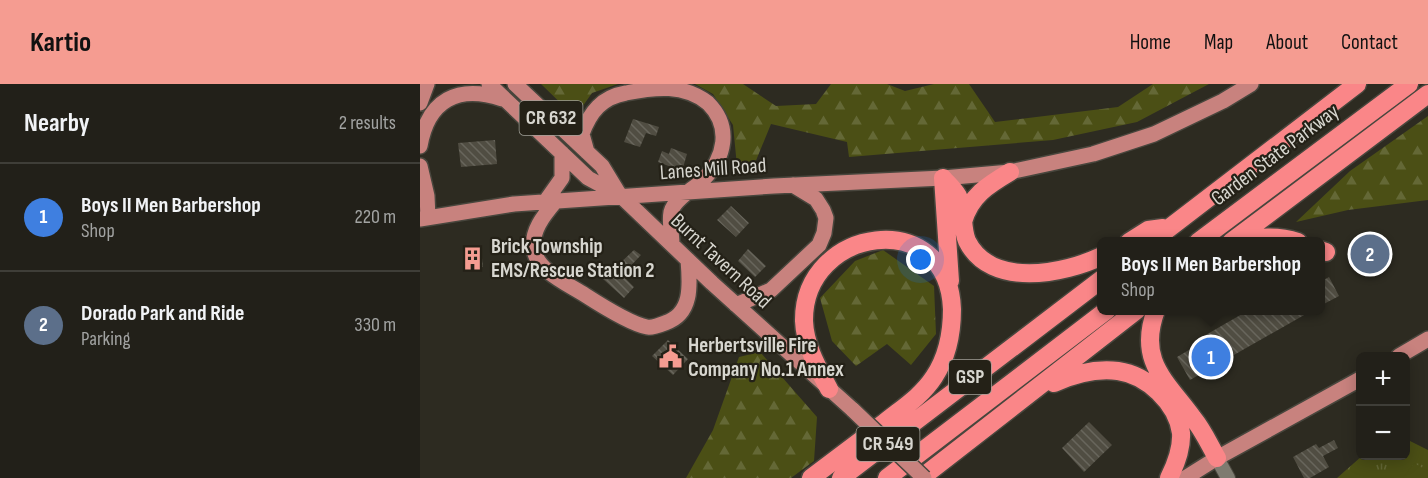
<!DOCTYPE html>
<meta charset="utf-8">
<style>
:root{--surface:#222019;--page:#2e2d26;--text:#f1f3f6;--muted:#a2a3a2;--line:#3f3e38;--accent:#f59c91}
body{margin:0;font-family:"Sofia Sans Condensed",sans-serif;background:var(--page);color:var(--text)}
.controls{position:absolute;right:18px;bottom:18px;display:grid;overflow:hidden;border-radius:9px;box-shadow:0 3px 15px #0003}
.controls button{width:54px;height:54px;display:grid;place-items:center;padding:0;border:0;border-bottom:2px solid var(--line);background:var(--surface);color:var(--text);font:30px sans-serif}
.you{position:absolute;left:501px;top:176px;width:21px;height:21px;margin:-15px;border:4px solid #fff;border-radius:50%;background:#1a73e8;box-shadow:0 0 0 9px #1a73e833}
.badge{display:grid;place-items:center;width:39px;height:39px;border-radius:50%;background:var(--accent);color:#fff;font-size:20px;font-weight:700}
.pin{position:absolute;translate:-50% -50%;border:3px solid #fff;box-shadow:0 2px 6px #0006}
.popup{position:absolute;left:677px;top:153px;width:228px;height:78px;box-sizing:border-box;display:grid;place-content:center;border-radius:9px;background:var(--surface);filter:drop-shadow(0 2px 4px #0005);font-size:20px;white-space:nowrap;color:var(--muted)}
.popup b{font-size:22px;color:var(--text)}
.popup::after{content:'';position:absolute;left:50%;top:100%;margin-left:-12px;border:12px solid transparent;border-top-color:var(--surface)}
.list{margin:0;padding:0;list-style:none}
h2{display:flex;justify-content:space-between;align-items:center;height:78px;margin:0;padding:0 24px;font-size:26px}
h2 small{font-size:20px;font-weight:400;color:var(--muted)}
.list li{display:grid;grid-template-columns:39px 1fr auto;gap:18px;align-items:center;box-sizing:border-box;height:108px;padding:0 24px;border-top:2px solid var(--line)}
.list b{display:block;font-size:22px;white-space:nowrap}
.list p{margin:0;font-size:20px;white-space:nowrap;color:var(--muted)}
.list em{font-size:20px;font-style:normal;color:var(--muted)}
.map{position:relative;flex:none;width:1008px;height:394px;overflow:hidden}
header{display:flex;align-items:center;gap:36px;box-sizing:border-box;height:84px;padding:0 30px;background:var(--accent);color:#111}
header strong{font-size:28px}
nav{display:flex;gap:33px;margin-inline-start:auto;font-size:21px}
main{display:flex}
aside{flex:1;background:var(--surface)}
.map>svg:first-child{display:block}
.forest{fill:url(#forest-firs)}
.park{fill:url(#park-tufts)}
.garden{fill:#4b4f15}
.building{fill:url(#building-back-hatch)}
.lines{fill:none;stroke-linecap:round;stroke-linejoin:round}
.minor-casing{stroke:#48463d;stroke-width:16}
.major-casing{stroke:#48463d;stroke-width:18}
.highway-casing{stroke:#48463d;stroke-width:21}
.minor{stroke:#7e7b70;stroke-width:14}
.major{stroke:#c8827e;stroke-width:15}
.highway{stroke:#fa8688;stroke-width:18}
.major-bridge-casing{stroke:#48463d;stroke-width:18;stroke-linecap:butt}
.major-bridge{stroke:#c8827e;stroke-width:15}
.labels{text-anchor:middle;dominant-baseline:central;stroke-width:4.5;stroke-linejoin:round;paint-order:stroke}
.shield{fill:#242117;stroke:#a1a098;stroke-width:1.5}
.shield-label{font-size:20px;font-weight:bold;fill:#d7d6cf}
.street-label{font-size:21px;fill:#d7d6cf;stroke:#242117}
.poi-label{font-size:21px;font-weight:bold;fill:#d7d6cf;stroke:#242117;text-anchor:start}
</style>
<header>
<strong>Kartio</strong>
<nav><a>Home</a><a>Map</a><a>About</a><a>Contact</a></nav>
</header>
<main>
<aside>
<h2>Nearby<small>2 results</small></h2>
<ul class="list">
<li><span class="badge" style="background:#3f7fe0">1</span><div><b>Boys II Men Barbershop</b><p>Shop</p></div><em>220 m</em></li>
<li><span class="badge" style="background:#5c6f8a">2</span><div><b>Dorado Park and Ride</b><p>Parking</p></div><em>330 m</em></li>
</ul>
</aside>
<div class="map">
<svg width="1008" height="394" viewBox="0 0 1008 394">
<defs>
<pattern id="forest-firs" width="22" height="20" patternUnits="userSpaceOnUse" patternTransform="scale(1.5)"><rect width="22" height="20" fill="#4b4f15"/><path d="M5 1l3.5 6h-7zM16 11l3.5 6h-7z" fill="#646836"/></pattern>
<pattern id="park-tufts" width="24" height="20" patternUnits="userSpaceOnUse" patternTransform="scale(1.5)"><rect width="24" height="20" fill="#4b4f15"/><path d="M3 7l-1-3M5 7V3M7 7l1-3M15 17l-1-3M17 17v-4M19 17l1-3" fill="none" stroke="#646836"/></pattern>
<pattern id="building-back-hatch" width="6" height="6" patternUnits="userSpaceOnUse" patternTransform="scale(1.5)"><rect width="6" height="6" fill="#504d42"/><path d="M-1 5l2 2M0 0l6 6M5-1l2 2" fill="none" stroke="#68665c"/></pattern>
</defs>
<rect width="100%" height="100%" fill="#2d2b21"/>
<path class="forest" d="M121,0H198L172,9L155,33Z
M275,0H323L356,22L396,20L411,0H467L485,7L514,0H549L575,38L698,23L733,0H789L717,38L633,56L429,73L427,58L351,40L335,79L317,82L313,41L293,10Z
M1008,32V116L928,126L876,138L930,87Z
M463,166L514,202L516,250L491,281L467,260L436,282L412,257L400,214L435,177Z
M340,268L397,333L394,377L371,394H266L293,346L319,273Z"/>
<path class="park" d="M986,355L1008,366V394H917L942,372H986Z"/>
<path class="garden" d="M994,379L1008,387V394H983Z"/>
<path class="building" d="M213,35L239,43L236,52L226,49L220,63L204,58Z
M75,56L77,80L41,83L38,59Z
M251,64L267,70L262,87L238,78L242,67L249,70Z
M311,122L329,139L316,153L297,136Z
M61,165L63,183L45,185L44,166Z
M328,165L346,182L335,193L318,177Z
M214,166L221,171L202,191L214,203L204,214L183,195Z
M909,193L919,212L900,222V198Z
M829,226H893L770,296L757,273L779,260L777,256Z
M248,256L268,275L253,291L232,272Z
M669,338L692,361L664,388L642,364Z
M914,356L918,364L903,372L909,383L890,394H884L873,373L896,360L899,364Z"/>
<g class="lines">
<defs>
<path id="minor" d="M797,374L808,394"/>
<path id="major" d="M69,0L168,94L201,112L292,199L433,326
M95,0L182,82L199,110
M0,19L7,0
M0,62C8,16 38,0 82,15
M167,68L162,50C170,28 182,13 206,9C236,3 264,0 288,19C312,43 305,74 283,96C274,105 254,115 251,128C249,138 252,151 252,160
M0,82L7,112L8,133
M125,118L142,94V69
M135,118C124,131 110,148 114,167C119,188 148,200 165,211C179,220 211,240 227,243C232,244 240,241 245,239C273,230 270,200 268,176
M0,135L94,120L354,102L523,94L590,88L673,70L734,50L803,17L831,0
M316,221L351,206L399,161L404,149L406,134L403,126L396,115L373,101
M979,272L1008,255
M765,394L797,374L940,295"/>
<path id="highway" d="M523,94C527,99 534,105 538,112C545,125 541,143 547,157C571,205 644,190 682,172
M523,94L530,197
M543,138C550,112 568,101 590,88
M709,158L728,146L743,144
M731,158L937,0
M778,158L989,0
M811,158L1008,10
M817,158C838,153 857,151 878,158
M900,166L906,168
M736,226C717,277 746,297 773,334C783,346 789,360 797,374
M634,299C654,290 675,284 698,287C727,291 757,319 761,349C762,365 756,380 749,394
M391,394C415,376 440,357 464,339C481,325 501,313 514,293C528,272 532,249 532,225C528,121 383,142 384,237C385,262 398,284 409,305
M421,394L682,195
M467,394L687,226
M501,394L717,226"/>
</defs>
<use href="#minor" class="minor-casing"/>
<use href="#major" class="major-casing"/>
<use href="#highway" class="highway-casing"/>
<use href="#minor" class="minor"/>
<use href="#major" class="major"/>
<use href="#highway" class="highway"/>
<defs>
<path id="major-bridge" d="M433,326L504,394"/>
</defs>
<use href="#major-bridge" class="major-bridge-casing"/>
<use href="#major-bridge" class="major-bridge"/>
</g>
<defs>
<symbol id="building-bare" viewBox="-9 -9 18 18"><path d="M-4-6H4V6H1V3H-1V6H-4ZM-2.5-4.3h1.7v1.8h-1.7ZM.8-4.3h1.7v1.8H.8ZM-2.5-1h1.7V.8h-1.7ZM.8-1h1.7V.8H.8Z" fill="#f59c91" stroke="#242117" stroke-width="2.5" paint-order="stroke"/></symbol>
<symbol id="civic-bare" viewBox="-9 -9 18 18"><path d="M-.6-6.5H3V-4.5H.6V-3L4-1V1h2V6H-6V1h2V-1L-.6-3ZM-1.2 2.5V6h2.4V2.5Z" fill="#f59c91" stroke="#242117" stroke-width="2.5" paint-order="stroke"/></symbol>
</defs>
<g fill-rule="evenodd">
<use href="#building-bare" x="36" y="158" width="33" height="33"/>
<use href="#civic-bare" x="234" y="256" width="33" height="33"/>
</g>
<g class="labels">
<g class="shield">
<rect x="99.5" y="17" width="63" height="34" rx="4.5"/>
<rect x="529" y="276" width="42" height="34" rx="4.5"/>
<rect x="436.5" y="343" width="63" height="34" rx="4.5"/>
</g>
<g class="shield-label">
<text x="131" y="34">CR 632</text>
<text x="550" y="293">GSP</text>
<text x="468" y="360">CR 549</text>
</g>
<g class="street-label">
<text transform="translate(855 71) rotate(-37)">Garden State Parkway</text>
<text transform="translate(293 85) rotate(-4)">Lanes Mill Road</text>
<text transform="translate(301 177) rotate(43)">Burnt Tavern Road</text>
</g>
<g class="poi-label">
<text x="71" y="162">Brick Township<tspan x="71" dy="24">EMS/Rescue Station 2</tspan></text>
<text x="268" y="261">Herbertsville Fire<tspan x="268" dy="24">Company No.1 Annex</tspan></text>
</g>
</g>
</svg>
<div class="controls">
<button>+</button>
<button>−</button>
</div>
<div class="you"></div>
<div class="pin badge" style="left:791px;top:273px;background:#3f7fe0">1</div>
<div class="popup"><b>Boys II Men Barbershop</b>Shop</div>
<div class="pin badge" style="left:950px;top:170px;background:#5c6f8a">2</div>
</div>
</main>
